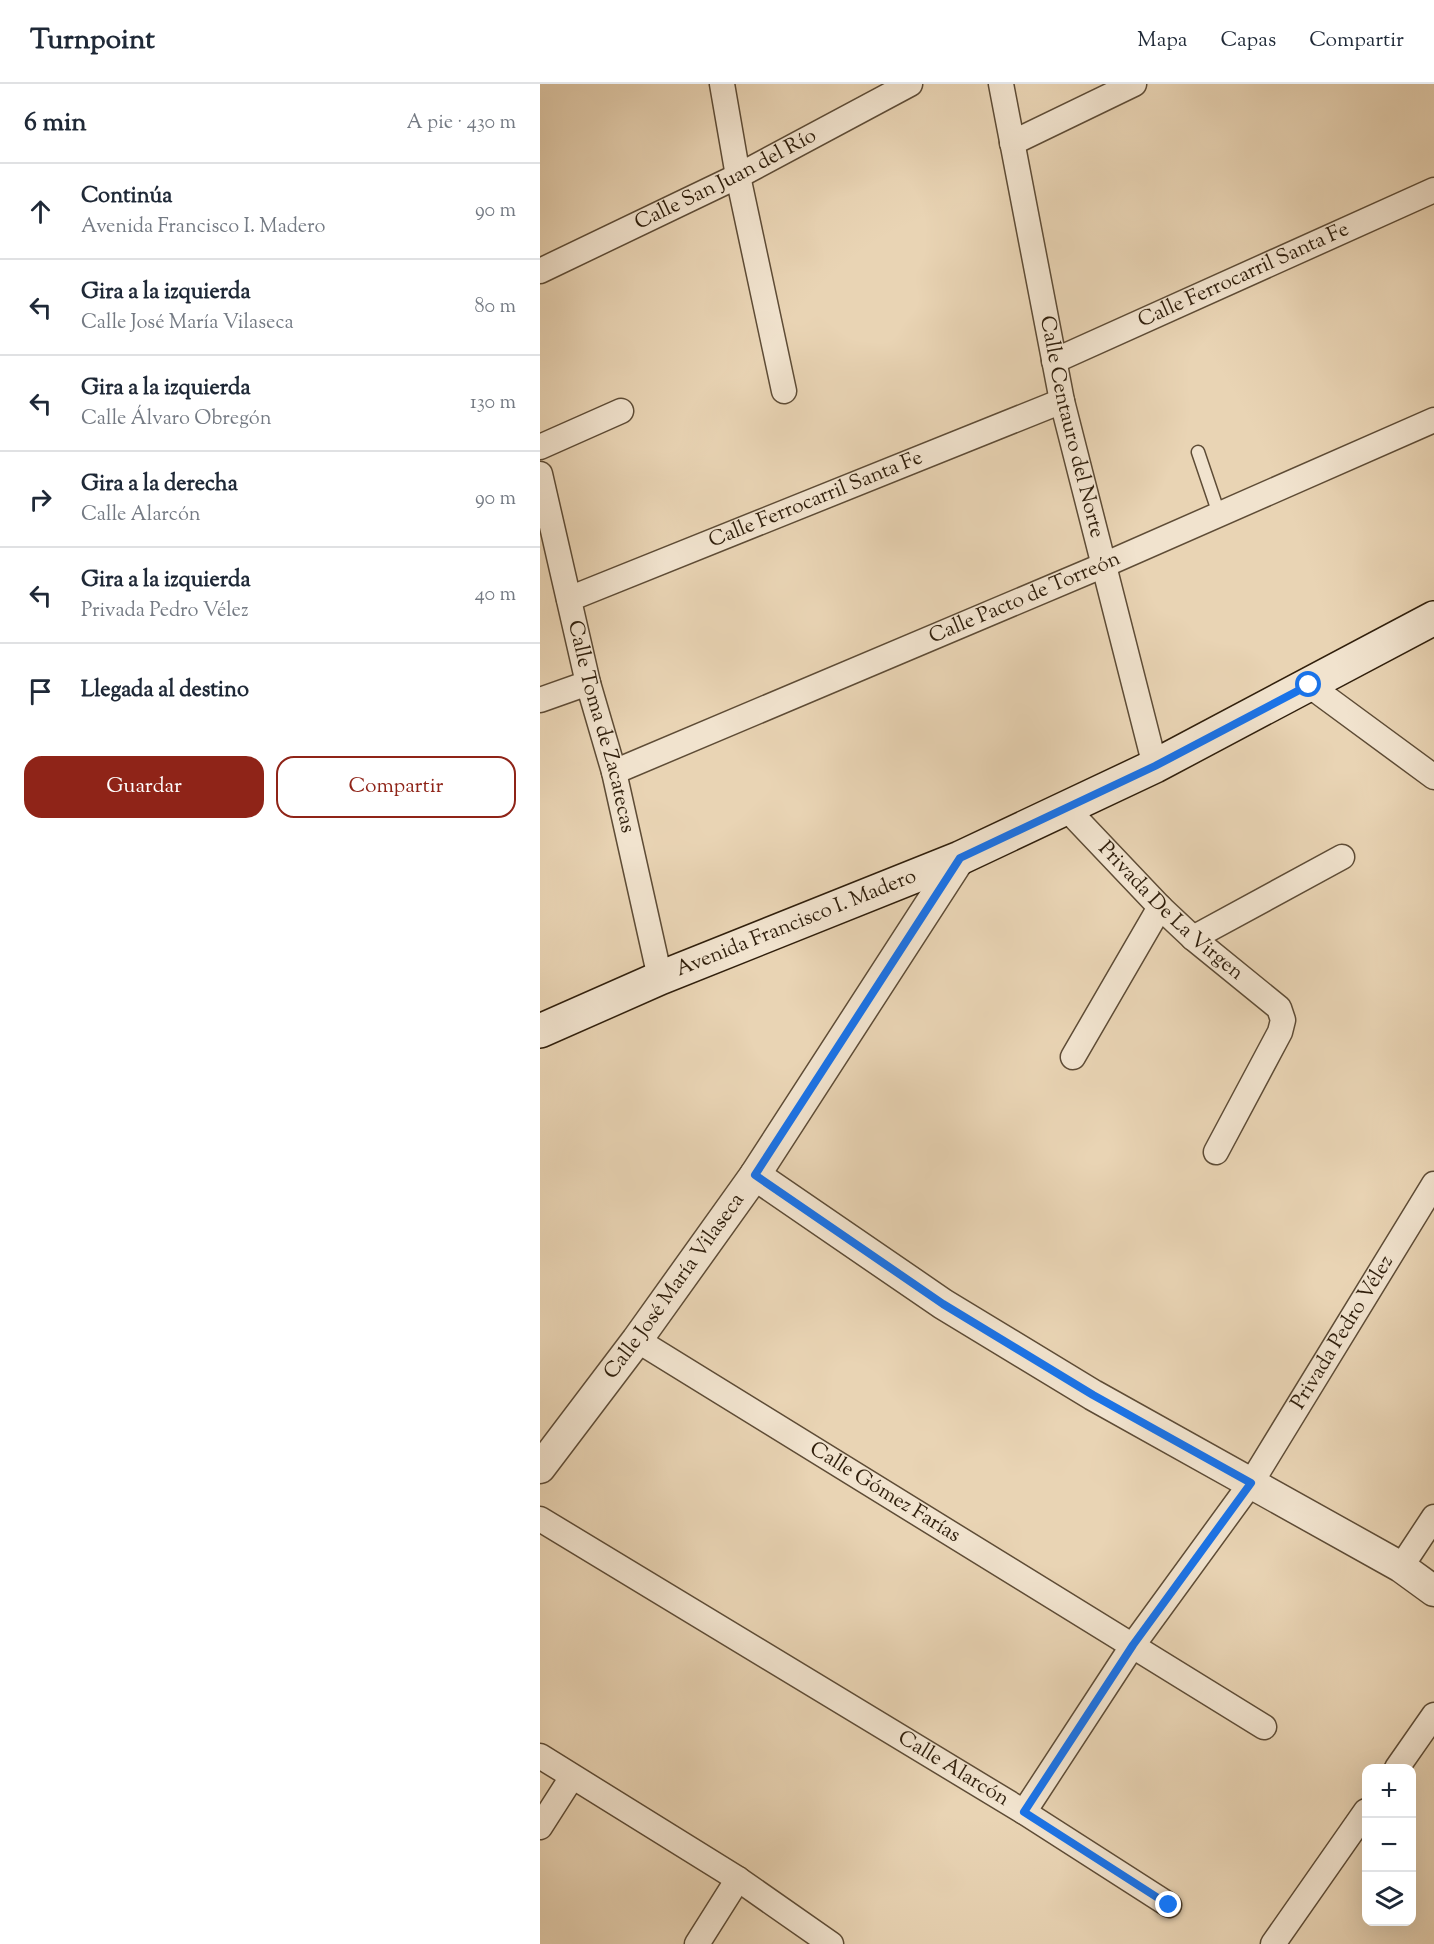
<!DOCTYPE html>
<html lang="es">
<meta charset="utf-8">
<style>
:root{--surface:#fff;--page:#f6f6f7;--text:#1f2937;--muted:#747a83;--line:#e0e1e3;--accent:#8f2418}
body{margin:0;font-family:"Sorts Mill Goudy",serif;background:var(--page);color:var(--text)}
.controls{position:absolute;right:18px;bottom:18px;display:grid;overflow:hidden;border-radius:12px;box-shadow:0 6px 24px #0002}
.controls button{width:54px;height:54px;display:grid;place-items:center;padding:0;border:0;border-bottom:2px solid var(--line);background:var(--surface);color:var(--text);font:30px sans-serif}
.stop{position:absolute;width:18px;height:18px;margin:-14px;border:4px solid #1a73e8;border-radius:50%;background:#fff}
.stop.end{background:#1a73e8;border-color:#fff;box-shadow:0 2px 6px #0008}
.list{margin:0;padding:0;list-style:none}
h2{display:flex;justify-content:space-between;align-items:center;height:78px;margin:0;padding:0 24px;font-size:26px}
h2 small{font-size:20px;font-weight:400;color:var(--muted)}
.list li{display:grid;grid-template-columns:39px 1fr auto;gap:18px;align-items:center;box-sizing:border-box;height:96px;padding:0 24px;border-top:2px solid var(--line)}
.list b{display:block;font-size:22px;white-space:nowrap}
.list p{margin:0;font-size:20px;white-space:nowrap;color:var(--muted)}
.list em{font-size:20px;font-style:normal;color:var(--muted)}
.actions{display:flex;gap:12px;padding:18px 24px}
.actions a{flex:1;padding:14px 0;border:2px solid var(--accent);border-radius:18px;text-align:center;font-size:21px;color:var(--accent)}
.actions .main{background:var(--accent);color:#fff}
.icon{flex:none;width:33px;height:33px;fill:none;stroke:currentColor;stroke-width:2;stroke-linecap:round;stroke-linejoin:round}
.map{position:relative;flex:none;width:894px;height:1860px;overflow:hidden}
header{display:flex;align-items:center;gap:36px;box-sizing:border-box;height:84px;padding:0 30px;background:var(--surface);border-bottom:2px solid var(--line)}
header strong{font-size:28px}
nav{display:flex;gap:33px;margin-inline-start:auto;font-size:21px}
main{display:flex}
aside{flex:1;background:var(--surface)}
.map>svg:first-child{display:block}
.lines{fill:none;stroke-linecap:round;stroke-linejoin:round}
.service-casing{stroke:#5e4c36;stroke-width:15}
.minor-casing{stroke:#5e4c36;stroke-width:27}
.tertiary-casing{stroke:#5e4c36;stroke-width:33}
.secondary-casing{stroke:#301f0c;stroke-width:36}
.service{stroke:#f1e3ce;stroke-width:12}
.minor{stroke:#f1e3ce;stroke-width:24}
.tertiary{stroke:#f1e3ce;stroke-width:30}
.secondary{stroke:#f1e3ce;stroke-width:33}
.route{stroke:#1a73e8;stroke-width:8}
.labels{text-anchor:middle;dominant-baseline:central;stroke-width:6;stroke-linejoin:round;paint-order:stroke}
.street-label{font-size:21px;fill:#301f0c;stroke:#f1e3ce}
</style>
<header>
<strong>Turnpoint</strong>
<nav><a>Mapa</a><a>Capas</a><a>Compartir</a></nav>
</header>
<main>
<aside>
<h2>6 min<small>A pie · 430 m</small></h2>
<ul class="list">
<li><svg class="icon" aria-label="ahead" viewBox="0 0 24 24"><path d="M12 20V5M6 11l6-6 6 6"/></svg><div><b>Continúa</b><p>Avenida Francisco I. Madero</p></div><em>90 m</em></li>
<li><svg class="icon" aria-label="left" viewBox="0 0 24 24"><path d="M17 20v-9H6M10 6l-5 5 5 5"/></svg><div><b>Gira a la izquierda</b><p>Calle José María Vilaseca</p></div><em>80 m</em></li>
<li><svg class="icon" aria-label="left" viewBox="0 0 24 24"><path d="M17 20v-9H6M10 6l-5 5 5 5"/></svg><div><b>Gira a la izquierda</b><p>Calle Álvaro Obregón</p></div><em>130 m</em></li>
<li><svg class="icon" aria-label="right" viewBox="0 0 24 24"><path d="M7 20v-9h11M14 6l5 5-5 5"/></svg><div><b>Gira a la derecha</b><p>Calle Alarcón</p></div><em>90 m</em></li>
<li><svg class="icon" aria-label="left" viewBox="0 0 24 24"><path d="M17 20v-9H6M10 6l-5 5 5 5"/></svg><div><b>Gira a la izquierda</b><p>Privada Pedro Vélez</p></div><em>40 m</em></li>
<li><svg class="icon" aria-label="arrive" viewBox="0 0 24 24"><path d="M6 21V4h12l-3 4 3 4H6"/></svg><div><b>Llegada al destino</b></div></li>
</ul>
<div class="actions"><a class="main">Guardar</a><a>Compartir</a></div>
</aside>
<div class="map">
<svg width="894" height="1860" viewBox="0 0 894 1860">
<rect width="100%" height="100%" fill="#e9d4b4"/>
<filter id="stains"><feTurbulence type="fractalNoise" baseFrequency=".00333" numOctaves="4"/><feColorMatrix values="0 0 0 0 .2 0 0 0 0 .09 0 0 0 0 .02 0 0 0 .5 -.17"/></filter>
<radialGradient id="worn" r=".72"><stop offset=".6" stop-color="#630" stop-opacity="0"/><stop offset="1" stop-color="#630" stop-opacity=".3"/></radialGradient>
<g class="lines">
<defs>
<path id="service" d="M658,368L679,430"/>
<g id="minor">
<path d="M182,0L198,92L244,307"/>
<path id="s1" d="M461,0L522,317L615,682"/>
<path d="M472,59L594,0"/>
<path id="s2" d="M0,187L198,92L370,0"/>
<path id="s3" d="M514,277L894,106"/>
<path d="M0,363L81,327"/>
<path id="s4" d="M0,390L48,599L74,688L120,894"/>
<path id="s5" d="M29,515L522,317"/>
<path d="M769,601L894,693"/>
<path d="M0,616L48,599"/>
<path id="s6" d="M74,688L564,481L894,336"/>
<path id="s7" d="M526,724L620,823L653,854L739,924L743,936L740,948L676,1068"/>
<path d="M653,854L802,773"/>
<path d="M533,973L620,823"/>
<path id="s8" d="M97,1256L724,1643"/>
<path id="s9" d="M0,1435L484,1728L629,1821"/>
<path d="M861,1483L894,1433"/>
<path d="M0,1672L198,1795L291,1860"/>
<path d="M857,1684L894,1631"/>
<path id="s10" d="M484,1728L593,1561L711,1399L894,1100"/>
<path d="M0,1743L32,1693"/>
<path d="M157,1860L198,1795"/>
<path d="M733,1860L826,1727"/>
</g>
<g id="tertiary">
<path d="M215,1091L403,1220L553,1311L861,1483L894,1507"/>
<path id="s11" d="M0,1384L97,1256L215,1091L420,774"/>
</g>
<g id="secondary">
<path id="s12" d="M0,947L120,894L420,774L615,682L894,534"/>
</g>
</defs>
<use href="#service" class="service-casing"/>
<use href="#minor" class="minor-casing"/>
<use href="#tertiary" class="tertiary-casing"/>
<use href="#secondary" class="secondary-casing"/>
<use href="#service" class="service"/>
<use href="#minor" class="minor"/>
<use href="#tertiary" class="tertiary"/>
<use href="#secondary" class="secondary"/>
</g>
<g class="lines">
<path class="route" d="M629,1821L484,1728L593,1561L711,1399L553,1311L403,1220L215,1091L420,774L615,682L769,601"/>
</g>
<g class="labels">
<g class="street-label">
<text stroke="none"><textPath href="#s2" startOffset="207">Calle San Juan del Río</textPath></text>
<text stroke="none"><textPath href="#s3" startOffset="208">Calle Ferrocarril Santa Fe</textPath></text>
<text stroke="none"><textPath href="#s1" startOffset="350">Calle Centauro del Norte</textPath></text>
<text stroke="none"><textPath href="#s5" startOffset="266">Calle Ferrocarril Santa Fe</textPath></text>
<text stroke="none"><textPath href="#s6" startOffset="446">Calle Pacto de Torreón</textPath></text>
<text stroke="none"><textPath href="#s4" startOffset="260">Calle Toma de Zacatecas</textPath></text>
<text stroke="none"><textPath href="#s7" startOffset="147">Privada De La Virgen</textPath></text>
<text stroke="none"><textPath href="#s12" startOffset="278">Avenida Francisco I. Madero</textPath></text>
<text stroke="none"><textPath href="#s11" startOffset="226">Calle José María Vilaseca</textPath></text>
<text stroke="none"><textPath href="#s10" startOffset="576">Privada Pedro Vélez</textPath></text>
<text stroke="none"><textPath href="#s8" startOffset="291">Calle Gómez Farías</textPath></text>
<text stroke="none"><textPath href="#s9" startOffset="483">Calle Alarcón</textPath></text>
</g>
</g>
<rect width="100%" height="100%" filter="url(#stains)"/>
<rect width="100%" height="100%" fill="url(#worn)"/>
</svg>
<div class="controls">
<button>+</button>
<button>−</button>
<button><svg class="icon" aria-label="layers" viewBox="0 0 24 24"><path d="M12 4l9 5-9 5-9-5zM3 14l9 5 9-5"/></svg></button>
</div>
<div class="stop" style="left:769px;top:601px"></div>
<div class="stop end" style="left:629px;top:1821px"></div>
</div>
</main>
